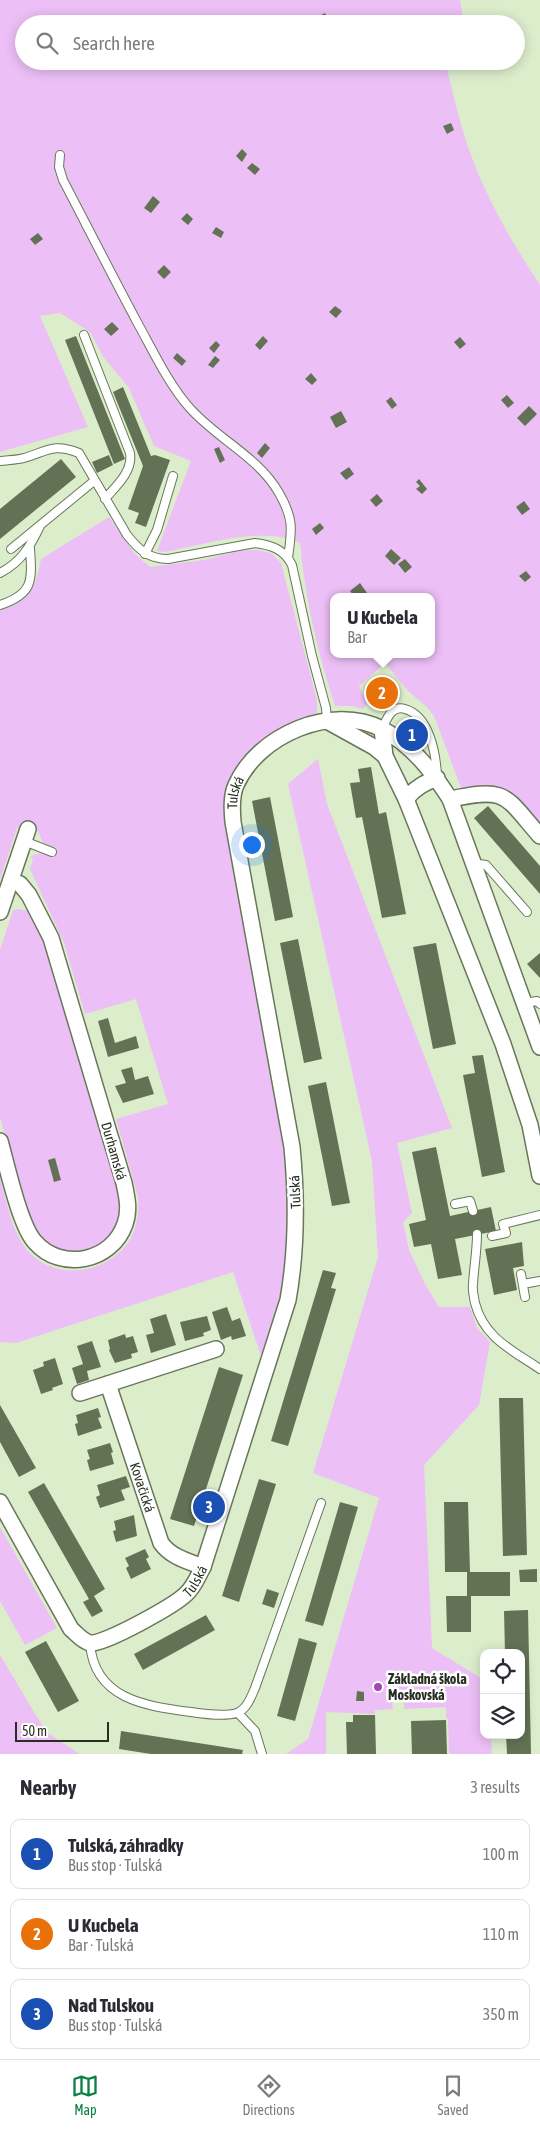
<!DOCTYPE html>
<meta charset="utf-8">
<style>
:root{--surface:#fff;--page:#f2f2f3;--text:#2b2b33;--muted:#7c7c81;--line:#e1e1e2;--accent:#0b8043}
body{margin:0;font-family:"Asap Condensed",sans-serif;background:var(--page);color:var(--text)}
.controls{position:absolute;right:15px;bottom:15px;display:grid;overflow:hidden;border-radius:10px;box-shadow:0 2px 12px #0003}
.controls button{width:45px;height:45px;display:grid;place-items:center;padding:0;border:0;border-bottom:1px solid var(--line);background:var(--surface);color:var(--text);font:25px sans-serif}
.scale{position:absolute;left:15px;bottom:12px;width:94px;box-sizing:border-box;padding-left:5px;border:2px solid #282e21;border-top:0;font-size:14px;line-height:18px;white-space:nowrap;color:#282e21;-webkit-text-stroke:4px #fff;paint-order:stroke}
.you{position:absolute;left:251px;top:844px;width:18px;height:18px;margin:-12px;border:4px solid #fff;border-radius:50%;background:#1a73e8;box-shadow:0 0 0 8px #1a73e833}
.badge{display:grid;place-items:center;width:32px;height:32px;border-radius:50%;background:var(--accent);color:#fff;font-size:16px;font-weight:700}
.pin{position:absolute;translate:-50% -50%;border:2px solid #fff;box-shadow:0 1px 5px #0006}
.popup{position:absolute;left:330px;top:593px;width:105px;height:65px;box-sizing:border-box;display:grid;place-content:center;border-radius:10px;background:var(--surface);filter:drop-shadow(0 1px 4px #0005);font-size:16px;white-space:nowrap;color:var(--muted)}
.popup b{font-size:19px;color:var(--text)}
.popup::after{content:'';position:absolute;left:50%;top:100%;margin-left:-10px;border:10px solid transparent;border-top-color:var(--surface)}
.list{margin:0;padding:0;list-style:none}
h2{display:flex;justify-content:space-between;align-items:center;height:65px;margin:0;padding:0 20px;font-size:21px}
h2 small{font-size:16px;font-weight:400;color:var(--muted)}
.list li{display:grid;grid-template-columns:32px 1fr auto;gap:15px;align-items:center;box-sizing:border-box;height:70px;margin:0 10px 10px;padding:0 10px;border:1px solid var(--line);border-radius:10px}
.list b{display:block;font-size:19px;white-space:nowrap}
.list p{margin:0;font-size:16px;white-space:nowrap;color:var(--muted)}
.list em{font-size:16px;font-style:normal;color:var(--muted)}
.icon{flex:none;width:28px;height:28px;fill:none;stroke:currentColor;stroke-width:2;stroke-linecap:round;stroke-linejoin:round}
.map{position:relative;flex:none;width:540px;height:1754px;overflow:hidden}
.search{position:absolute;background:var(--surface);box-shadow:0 2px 12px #0003;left:15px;right:15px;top:15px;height:55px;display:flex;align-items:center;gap:12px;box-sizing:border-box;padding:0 18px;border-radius:28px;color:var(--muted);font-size:19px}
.sheet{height:305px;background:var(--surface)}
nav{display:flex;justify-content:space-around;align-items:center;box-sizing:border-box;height:70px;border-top:1px solid var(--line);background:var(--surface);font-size:14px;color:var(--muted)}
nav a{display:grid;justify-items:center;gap:2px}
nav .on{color:var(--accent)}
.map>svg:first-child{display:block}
.green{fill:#ecbff6;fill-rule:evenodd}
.building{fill:#637255}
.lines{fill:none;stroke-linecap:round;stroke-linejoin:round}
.service-casing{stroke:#68775a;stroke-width:10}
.minor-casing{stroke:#68775a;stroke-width:18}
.service{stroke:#fff;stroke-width:8}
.minor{stroke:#fff;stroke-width:15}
.poi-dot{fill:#a148b4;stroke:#fff;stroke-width:2}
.labels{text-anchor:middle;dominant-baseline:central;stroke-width:5;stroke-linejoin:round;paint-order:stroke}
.street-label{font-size:14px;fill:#282e21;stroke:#fff}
.poi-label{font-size:14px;font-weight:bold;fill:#282e21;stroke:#fff;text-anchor:start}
</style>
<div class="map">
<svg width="540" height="1754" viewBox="0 0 540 1754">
<rect width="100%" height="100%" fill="#dcedcc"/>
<path class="green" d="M0,0H460L463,18L448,24H24V61H445C451,86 457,111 464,135C481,189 509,238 540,285V824C511,791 507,784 462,790L434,716L427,707L407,690L385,663L359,686L367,703L363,709L352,706H335C318,654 305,598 300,543C264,525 203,545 165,552L157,551L191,461L154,446L129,388L104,358L90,332L60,313L40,316L88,427L0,452ZM333,597H431V654H333Z
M109,517L134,553L150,567L204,560L239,551L258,550L271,553L281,563L317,700V713C278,726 260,748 232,777L283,1137C288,1187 293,1241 283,1290C278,1312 268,1335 261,1356L233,1272L16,1343L0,1342V1177C7,1202 11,1232 29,1252C56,1281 104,1274 127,1244C137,1231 139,1212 138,1197L116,1119L168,1104L136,999L85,1014L64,943L30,869L33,860L31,857C38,851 45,854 53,857L56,848L43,843L38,831L17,828L0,880V610C31,602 35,588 41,559Z
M318,759L327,804L452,1128L397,1143L412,1213L403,1222L409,1250L425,1284L439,1307H470L477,1328L490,1342L479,1405L424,1465L432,1648L484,1680V1735H491L492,1754H449L448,1719L446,1718V1707L404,1709V1701H392L393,1709L375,1710V1714L326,1712V1754H286L308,1739L379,1498L313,1473L378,1257L372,1161L288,784Z
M18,909L29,911L34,916L51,958L119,1193L121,1212L116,1231L95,1250L68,1254L42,1242L32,1226L0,1118V950L13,910Z
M0,1527L57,1628L25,1645L0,1601Z
M0,1655L46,1732L80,1754H0Z"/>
<path class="building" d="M325,13L329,20L321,24H313L311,20Z
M451,123L454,130L447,134L443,126Z
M242,149L247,154L242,162L236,156Z
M252,163L260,169L255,175L247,168Z
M153,196L160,202L151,213L144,208Z
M187,213L193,219L188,225L181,219Z
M216,227L224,232L221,238L212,233Z
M38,233L43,239L35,245L30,239Z
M164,265L171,272L164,279L157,272Z
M335,306L342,311L336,318L329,312Z
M112,322L119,329L111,336L104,329Z
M76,336L125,459L114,464L65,340Z
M263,336L268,341L260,350L255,345Z
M460,337L466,344L460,349L454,342Z
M216,341L220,345L214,353L209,348Z
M177,353L186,361L182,366L173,358Z
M215,356L220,360L213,368L208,365Z
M311,373L317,380L312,385L305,379Z
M123,387L151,456L155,455L170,460L146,527L135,523L139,513L128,509L143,466L113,392Z
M507,395L514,403L508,408L501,400Z
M391,397L397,405L392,409L386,401Z
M529,406L537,414L525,426L517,418Z
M341,411L347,422L336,428L330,417Z
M265,443L270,448L262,458L257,453Z
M219,447L225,460L220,463L214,449Z
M109,455L113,465L97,473L92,462Z
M61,459L76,477L0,539V509Z
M349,467L354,474L346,480L340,473Z
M419,479L427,489L422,494L416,489L420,486L416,482Z
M377,494L383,501L376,507L370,500Z
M524,501L530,509L522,515L516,507Z
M320,523L324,528L316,535L312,529Z
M391,549L401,558L394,565L385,556Z
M405,559L412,567L405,573L398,564Z
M526,571L531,577L525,582L519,576Z
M360,583L367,593L363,597H355L350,591Z
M386,678L396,694L378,707L367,691Z
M371,767L379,814L386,812L406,914L382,918L362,817L356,818L350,783L360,782L358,769Z
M270,797L293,917L275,921L252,801Z
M488,806L540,866V894L474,818Z
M298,939L322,1059L304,1063L280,943Z
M436,943L456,1044L433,1049L413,947Z
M540,953V978L527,964Z
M108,1018L115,1043L136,1036L139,1048L108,1057L98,1021Z
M483,1055L505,1172L482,1177L463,1075L475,1073L472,1056Z
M132,1067L135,1080L148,1076L154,1094L123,1103L115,1086L126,1083L121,1070Z
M326,1082L350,1203L332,1206L308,1086Z
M436,1147L450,1216L491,1207L496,1231L455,1239L462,1275L438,1279L431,1244L414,1247L409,1224L426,1220L412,1152Z
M55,1158L61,1180L54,1182L48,1160Z
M522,1242L524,1266L513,1268L517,1290L494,1295L485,1249Z
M323,1270L336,1273L331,1288L336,1289L288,1446L271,1441Z
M227,1307L232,1321L240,1318L246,1336L232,1340L231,1336L221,1340L212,1312Z
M166,1314L176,1345L151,1353L146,1335L154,1333L150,1319Z
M207,1316L211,1330L203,1333L204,1336L185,1341L180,1322Z
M125,1334L126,1338L133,1336L138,1352L131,1354L132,1358L115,1363L109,1350L110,1349L108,1340Z
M92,1341L101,1367L87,1371L89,1380L77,1384L72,1368L83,1364L77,1346Z
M55,1358L63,1384L52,1388L53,1390L41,1394L33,1370L44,1366L43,1362Z
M219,1367L243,1375L194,1526L170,1519Z
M499,1398H523L527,1555L503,1556Z
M0,1405L36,1468L19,1477L0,1442Z
M98,1408L101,1417L98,1418L102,1428L78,1436L75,1424L78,1423L76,1415Z
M110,1443L113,1452L111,1453L114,1464L90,1471L87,1460L90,1459L87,1450Z
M126,1476L130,1487L121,1490L125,1500L100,1508L96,1497L100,1495L97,1485Z
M259,1479L276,1484L239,1602L222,1596Z
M44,1483L105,1589L94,1596L103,1611L92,1617L83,1602L89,1599L28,1492Z
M340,1502L358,1507L323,1626L305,1621Z
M444,1502H468L470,1572H510V1596H471V1632H447L446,1596H467V1572H445Z
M134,1515L137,1536L116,1542L113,1531L116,1530L114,1521Z
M145,1549L149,1557L146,1559L151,1569L131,1579L126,1568L129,1566L125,1558Z
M537,1569V1582H520L519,1570Z
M267,1589L279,1593L274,1608L262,1604Z
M528,1610L531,1754H507L506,1735H521V1653H505L504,1611Z
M206,1615L215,1630L143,1670L134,1654Z
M299,1638L317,1643L295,1721L277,1716Z
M46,1641L79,1701L58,1712L25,1652Z
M357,1691L364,1692V1701H356Z
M353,1715H375L376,1754H347L346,1722H353Z
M446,1720L447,1754H412L411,1721Z
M121,1731L243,1750L242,1754H151L119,1749Z"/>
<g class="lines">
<defs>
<path id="service" d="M60,155L59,167L63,180C88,228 112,275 137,322C152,349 168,383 188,406C215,438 258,456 279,493C294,519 292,529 288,558
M84,335L130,453C133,472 116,486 105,499
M0,461C8,460 17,460 24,458C48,451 53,443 79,453L127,535C139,550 149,559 168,559L255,543C271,545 284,549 292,565L312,656L326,708L327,721
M11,549L94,481
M145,554L157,530L173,476
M0,573C21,562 30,547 40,526
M0,605C34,594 32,580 30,548
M382,729C387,719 391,705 405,709C430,716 436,755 437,776
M24,841L52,852
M472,863L486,865L527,912
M524,1003L537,1001L540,1004
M455,1204L470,1201L473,1211
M477,1234C477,1251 474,1267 473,1284C472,1290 474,1297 475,1303C484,1338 512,1350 540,1369
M492,1236L506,1233L503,1224L540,1215
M521,1274L525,1297
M523,1284L540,1281
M90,1643C94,1699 145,1706 191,1712C204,1714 224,1717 237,1713C247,1709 251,1697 255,1688L321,1503
M238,1713L255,1731L262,1754"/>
<g id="minor">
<path d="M327,721L374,747L385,756"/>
<path d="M382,729L385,756L406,799L503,1044L530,1125L540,1176"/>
<path d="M406,799C415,788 424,783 437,778"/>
<path d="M450,799C508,787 504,795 540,836"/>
<path d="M0,912L28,829"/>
<path d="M0,1141C7,1166 20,1226 35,1242C61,1272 112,1262 125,1224C130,1210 127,1197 124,1183L51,938L29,895L20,884L11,880"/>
<path id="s1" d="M108,1384L161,1543C171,1557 187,1561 203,1567"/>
<path d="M80,1393L216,1349"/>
<path id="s2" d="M0,1502L71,1629C77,1634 82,1641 90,1643C104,1645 175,1605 186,1594C194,1587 198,1576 203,1567L288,1300C297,1249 297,1199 292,1147L233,822C232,810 231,796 236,785C258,735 332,703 382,729C412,745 432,771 450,799L540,1047"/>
</g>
</defs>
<use href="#service" class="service-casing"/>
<use href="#minor" class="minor-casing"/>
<use href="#service" class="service"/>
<use href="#minor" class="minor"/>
</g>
<circle class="poi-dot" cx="378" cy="1687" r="5"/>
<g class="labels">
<g class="street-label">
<text stroke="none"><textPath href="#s2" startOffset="1104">Tulská</textPath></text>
<text transform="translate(114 1151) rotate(74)">Durhamská</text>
<text transform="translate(295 1192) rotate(-93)">Tulská</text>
<text stroke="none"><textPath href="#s1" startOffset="109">Kovačická</textPath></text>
<text stroke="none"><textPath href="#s2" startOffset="294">Tulská</textPath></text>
</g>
<g class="poi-label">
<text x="388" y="1679">Základná škola<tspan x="388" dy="16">Moskovská</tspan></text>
</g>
</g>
</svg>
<div class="controls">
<button><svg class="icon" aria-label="locate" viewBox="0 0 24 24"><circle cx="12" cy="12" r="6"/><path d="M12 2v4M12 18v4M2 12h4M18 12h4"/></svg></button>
<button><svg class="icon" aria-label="layers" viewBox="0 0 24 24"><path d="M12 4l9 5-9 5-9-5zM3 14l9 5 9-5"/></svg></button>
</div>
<div class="scale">50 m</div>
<div class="you"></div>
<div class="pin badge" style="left:412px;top:735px;background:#1a4fb4">1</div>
<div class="pin badge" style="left:382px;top:693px;background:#e8710a">2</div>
<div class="popup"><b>U Kucbela</b>Bar</div>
<div class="pin badge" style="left:209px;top:1507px;background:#1a4fb4">3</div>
<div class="search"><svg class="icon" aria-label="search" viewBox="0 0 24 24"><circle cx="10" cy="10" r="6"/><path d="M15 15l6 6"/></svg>Search here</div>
</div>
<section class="sheet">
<h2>Nearby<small>3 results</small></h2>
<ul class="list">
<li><span class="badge" style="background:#1a4fb4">1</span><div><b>Tulská, záhradky</b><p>Bus stop · Tulská</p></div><em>100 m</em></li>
<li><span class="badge" style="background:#e8710a">2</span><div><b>U Kucbela</b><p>Bar · Tulská</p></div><em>110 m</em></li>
<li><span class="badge" style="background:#1a4fb4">3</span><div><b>Nad Tulskou</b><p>Bus stop · Tulská</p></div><em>350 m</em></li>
</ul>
</section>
<nav>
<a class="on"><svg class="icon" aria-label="map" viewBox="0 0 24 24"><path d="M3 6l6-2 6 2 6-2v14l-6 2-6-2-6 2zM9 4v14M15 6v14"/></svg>Map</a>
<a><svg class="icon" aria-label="directions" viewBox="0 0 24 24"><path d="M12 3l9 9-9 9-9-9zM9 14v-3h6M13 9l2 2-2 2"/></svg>Directions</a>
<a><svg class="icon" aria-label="saved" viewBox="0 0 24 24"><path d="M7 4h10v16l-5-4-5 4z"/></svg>Saved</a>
</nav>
